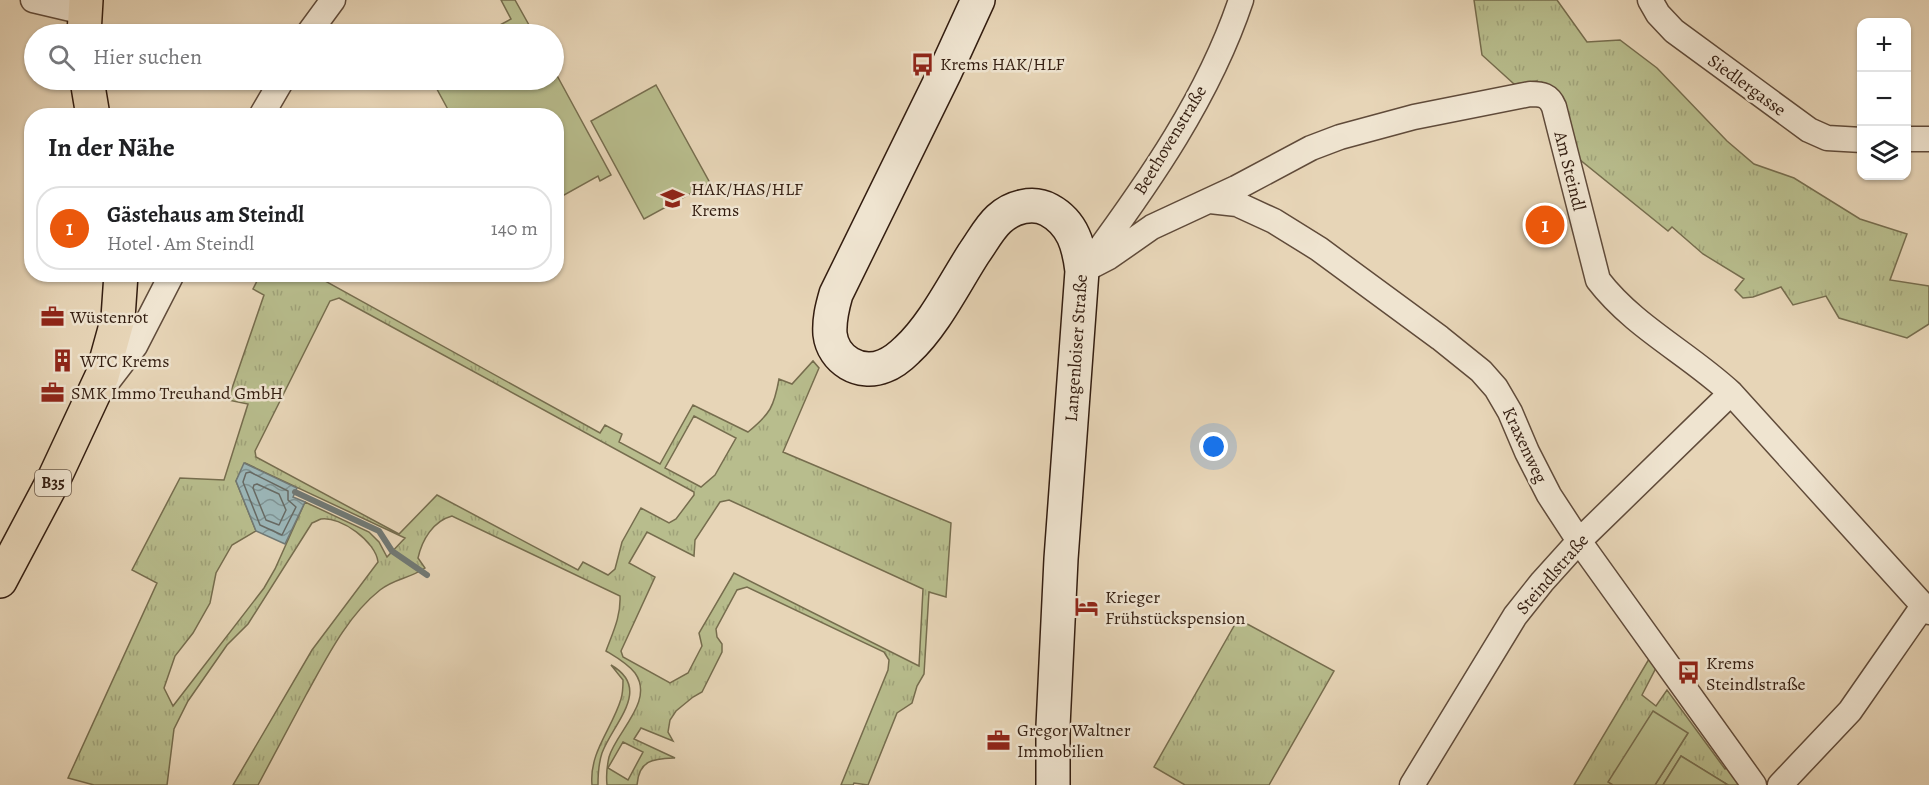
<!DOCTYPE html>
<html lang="de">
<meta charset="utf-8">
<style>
:root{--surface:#fff;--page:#f6f6f6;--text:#202124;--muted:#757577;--line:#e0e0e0;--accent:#ea580c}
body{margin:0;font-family:Alegreya,serif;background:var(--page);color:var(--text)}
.controls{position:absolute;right:18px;top:18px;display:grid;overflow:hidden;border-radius:12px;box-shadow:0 2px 4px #0004}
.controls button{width:54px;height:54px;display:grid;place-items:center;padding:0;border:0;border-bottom:2px solid var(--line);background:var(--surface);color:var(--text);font:30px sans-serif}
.you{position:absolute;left:1214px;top:447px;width:21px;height:21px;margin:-15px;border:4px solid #fff;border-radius:50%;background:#1a73e8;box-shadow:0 0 0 9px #1a73e833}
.badge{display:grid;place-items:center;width:39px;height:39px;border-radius:50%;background:var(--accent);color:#fff;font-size:20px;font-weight:700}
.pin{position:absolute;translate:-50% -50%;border:3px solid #fff;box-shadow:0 2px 6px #0006}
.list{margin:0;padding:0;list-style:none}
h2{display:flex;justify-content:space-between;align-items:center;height:78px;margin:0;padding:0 24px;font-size:26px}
h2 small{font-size:20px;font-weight:400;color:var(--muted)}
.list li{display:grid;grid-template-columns:39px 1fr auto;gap:18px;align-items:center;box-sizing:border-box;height:84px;margin:0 12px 12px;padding:0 12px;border:2px solid var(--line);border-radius:24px}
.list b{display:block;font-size:22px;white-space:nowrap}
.list p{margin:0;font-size:20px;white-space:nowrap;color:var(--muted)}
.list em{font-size:20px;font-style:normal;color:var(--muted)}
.icon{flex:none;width:33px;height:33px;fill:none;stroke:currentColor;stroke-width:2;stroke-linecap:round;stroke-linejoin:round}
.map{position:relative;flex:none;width:1929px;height:785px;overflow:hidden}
.search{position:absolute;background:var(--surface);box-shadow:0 2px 4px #0004;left:24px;top:24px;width:540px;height:66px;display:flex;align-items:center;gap:15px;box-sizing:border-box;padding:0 21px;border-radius:33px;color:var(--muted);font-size:22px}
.panel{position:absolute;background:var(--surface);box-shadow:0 2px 4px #0004;left:24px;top:108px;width:540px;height:174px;border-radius:24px}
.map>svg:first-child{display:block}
.grass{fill:url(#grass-tufts);stroke:#766d4e;stroke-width:1.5;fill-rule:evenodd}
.pitch{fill:#b8bd8d;stroke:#766d4e;stroke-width:1.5}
.water{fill:url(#water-waves);stroke:#717975;stroke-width:1.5}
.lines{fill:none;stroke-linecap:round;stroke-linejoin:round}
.shore{stroke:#676a64;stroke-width:1.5}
.stream{stroke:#717975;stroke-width:6}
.street-casing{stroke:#604b3a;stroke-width:27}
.secondary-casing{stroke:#331d10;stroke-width:36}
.primary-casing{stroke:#331d10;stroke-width:36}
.street{stroke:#efe4d0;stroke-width:24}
.secondary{stroke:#efe4d0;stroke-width:33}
.primary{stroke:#e7d5b7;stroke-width:33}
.labels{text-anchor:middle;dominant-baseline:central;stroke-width:5;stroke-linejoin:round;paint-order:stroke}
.shield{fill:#efe4d0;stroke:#6b594a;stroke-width:1.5}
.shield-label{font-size:16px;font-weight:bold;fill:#331d10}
.poi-label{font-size:18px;fill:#331d10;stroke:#efe4d0;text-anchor:start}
.street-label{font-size:18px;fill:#331d10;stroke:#efe4d0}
</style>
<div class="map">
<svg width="1929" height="785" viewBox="0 0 1929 785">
<defs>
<pattern id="grass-tufts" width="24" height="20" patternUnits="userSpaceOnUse" patternTransform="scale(1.5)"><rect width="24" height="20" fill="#b8bd8d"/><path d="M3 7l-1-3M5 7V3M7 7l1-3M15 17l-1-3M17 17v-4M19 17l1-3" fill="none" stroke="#9fa279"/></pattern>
<pattern id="water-waves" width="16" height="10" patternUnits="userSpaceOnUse" patternTransform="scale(1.5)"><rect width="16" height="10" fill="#9bb6b8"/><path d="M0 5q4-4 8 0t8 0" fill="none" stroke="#7f9394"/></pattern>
</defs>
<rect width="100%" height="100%" fill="#e7d5b7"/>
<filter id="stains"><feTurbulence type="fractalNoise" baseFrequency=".00333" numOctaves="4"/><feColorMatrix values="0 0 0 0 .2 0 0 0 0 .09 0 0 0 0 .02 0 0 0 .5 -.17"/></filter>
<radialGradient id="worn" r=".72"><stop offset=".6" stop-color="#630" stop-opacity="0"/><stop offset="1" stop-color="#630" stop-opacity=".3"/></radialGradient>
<path class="grass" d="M1474,0H1557L1587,42L1620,40L1657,68L1727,141L1754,164L1794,178L1860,219L1907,234L1890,280L1929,286V324L1907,338L1839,318L1826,296L1793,305L1781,287L1753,297L1743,298L1735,290L1744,279L1703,254L1672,227L1668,231L1579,159L1556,96L1537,81L1514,84L1482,55Z
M260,275H327L325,281L600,433L605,425L622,434L619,442L660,464L693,405L748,432C770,414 774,407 779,379L792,384L813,361L819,368L783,452L951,523L946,597L929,592L924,674L917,686L912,703L897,713L868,785L854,783L853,785H841L888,670L889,660L884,652L747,587L737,590L716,629L717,637L722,644V652L702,692L693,697L676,711L670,720L668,732L673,741L641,728L634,739L675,758C654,759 639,759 637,785H607C606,776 607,766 609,757C616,732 655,701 635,673C627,663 616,657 606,651C613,632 621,616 620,596L452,516C433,521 422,540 418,558L425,568C409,579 395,578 380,590C347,616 326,659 306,695C290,725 274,755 258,785H233L312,650L378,562C376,542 341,516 321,519C318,520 315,522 312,523L248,624L227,645L188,701L174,729L167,785H94L68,778L157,583L132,570L180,478L224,480L248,404L228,400L264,295L253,289ZM339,298L694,492V495L676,519L669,523L641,508L622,542L615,569L608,575L583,562L578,570L437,495L399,534L256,457L255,451L330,301ZM694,416L736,438L715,475L701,487L665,468ZM245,463L405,538L387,557L379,542L369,532L305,502L275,569L264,588L173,706L164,688L175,656L193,633L210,603L216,573L232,545L256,531L236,481ZM729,500L923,589L919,666L734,573L699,633L702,646L688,673L670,683L623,657L621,651L655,577L629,563L647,532L694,556L695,540L720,502ZM623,742L643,752L628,780L608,768Z
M1238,619L1334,671L1269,785H1185L1154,767Z
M1652,654L1658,664L1642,695L1656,706L1667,690L1725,769L1730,766L1742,785H1728L1681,756L1663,785H1655L1688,733L1609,782L1613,785H1574Z
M611,665C653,689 613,723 602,753C599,762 598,775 598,785H592C589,752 612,729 621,699C623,693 623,686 623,680Z"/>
<path class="pitch" d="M501,0H515L534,34H483L511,19Z
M554,70L611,175L600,181L598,176L557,199L556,116L451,115L432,80H554Z
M656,85L710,183L644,219L591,121Z
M1653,711L1688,733L1655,785H1613L1608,782Z
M1681,756L1728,785H1663Z"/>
<path class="water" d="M244,463L297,488L293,497L305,502L285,544L256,531L236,481Z"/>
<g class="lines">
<path class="shore" d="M250,472L288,491V500L296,507L282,535L260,525L243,482L246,473Z
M257,484L279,494L286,510L279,525L266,520L253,488L254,485Z"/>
<path class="stream" d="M295,492L379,531L392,551L427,575"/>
<defs>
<path id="street" d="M33,0L84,12
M1650,0L1658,14L1674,31L1809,130L1827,138L1862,140
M308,34L333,0
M261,116L282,80
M1906,139H1929
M1210,201L1237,204L1274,221L1319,249L1440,338L1481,371L1496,388L1510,412L1527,452L1549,495L1579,541L1754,785
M1090,262C1149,182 1209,96 1241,0
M1082,271L1109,257L1152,227L1236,188L1311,148L1340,137L1414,117L1530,94C1542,94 1549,95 1554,107L1598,280C1634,327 1688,353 1731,393L1929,612
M102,389L135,346L172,274
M1412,785L1515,616L1542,582L1579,541L1731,393
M1780,785L1850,711L1923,606"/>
<path id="secondary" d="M978,0L945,72L836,294C832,308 829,320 830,334C833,360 860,376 884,366C892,363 901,356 907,350C934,325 954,284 974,253C982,242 989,228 999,219C1012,207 1033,201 1049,210C1073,223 1079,246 1082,271L1061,559L1053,726V785"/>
<path id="primary" d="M84,34L86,0
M87,80L93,116
M0,581L53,481L102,376L118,318L121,274"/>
</defs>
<use href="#street" class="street-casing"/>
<use href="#secondary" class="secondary-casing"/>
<use href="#primary" class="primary-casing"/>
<use href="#street" class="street"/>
<use href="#secondary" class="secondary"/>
<use href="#primary" class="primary"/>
</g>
<defs>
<symbol id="bus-bare" viewBox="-9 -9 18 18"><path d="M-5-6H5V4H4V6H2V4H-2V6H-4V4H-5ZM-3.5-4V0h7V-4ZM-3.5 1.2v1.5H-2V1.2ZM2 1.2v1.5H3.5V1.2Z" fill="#8f2418" stroke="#efe4d0" stroke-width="2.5" paint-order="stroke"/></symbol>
<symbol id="school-bare" viewBox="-9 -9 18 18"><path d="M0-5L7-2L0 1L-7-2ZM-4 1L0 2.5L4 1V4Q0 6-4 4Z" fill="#8f2418" stroke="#efe4d0" stroke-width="2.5" paint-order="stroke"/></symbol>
<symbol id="office-bare" viewBox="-9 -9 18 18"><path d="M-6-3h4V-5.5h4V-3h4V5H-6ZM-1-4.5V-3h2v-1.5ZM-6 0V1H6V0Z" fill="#8f2418" stroke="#efe4d0" stroke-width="2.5" paint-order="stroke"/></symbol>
<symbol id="building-bare" viewBox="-9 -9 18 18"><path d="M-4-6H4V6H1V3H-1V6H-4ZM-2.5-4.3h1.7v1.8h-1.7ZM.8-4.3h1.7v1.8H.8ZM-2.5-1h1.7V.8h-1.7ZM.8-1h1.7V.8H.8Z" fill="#8f2418" stroke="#efe4d0" stroke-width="2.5" paint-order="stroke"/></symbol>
<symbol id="hotel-bare" viewBox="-9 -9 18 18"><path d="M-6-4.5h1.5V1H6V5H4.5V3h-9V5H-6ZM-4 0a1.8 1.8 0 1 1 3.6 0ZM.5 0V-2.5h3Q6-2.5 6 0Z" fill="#8f2418" stroke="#efe4d0" stroke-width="2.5" paint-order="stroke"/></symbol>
</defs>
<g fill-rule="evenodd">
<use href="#bus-bare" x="906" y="48" width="33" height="33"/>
<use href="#school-bare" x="656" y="182" width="33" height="33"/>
<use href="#office-bare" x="36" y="300" width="33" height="33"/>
<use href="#building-bare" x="46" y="344" width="33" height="33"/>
<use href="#office-bare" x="36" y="376" width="33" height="33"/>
<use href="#hotel-bare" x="1070" y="590" width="33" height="33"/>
<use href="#bus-bare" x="1672" y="656" width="33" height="33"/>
<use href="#office-bare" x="982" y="724" width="33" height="33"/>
</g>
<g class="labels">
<rect class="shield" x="35" y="470" width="36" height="26" rx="4.5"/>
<g class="shield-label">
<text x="53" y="483">B35</text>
</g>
<g class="poi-label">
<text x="940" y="64">Krems HAK/HLF</text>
<text x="691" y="189">HAK/HAS/HLF<tspan x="691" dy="21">Krems</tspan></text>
<text x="70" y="317">Wüstenrot</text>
<text x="80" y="361">WTC Krems</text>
<text x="71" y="393">SMK Immo Treuhand GmbH</text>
<text x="1105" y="597">Krieger<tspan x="1105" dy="21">Frühstückspension</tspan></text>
<text x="1706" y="663">Krems<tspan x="1706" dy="21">Steindlstraße</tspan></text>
<text x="1017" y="730">Gregor Waltner<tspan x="1017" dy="21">Immobilien</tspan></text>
</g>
<g class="street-label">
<text transform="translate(1747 85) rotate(36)">Siedlergasse</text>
<text transform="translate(1170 140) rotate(-59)">Beethovenstraße</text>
<text transform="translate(1570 171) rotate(76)">Am Steindl</text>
<text transform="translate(1076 348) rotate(-86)">Langenloiser Straße</text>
<text transform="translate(1525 445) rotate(65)">Kraxenweg</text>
<text transform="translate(1552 574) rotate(-49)">Steindlstraße</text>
</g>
</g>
<rect width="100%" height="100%" filter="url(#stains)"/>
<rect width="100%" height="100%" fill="url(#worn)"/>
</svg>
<div class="controls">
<button>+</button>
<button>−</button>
<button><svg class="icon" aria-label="layers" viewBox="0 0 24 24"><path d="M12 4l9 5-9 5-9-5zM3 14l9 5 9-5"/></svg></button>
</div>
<div class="you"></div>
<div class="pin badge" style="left:1545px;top:225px">1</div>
<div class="search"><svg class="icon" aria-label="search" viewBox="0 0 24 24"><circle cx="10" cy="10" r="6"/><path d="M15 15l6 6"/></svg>Hier suchen</div>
<section class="panel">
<h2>In der Nähe<small></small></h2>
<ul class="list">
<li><span class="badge">1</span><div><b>Gästehaus am Steindl</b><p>Hotel · Am Steindl</p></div><em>140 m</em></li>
</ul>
</section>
</div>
